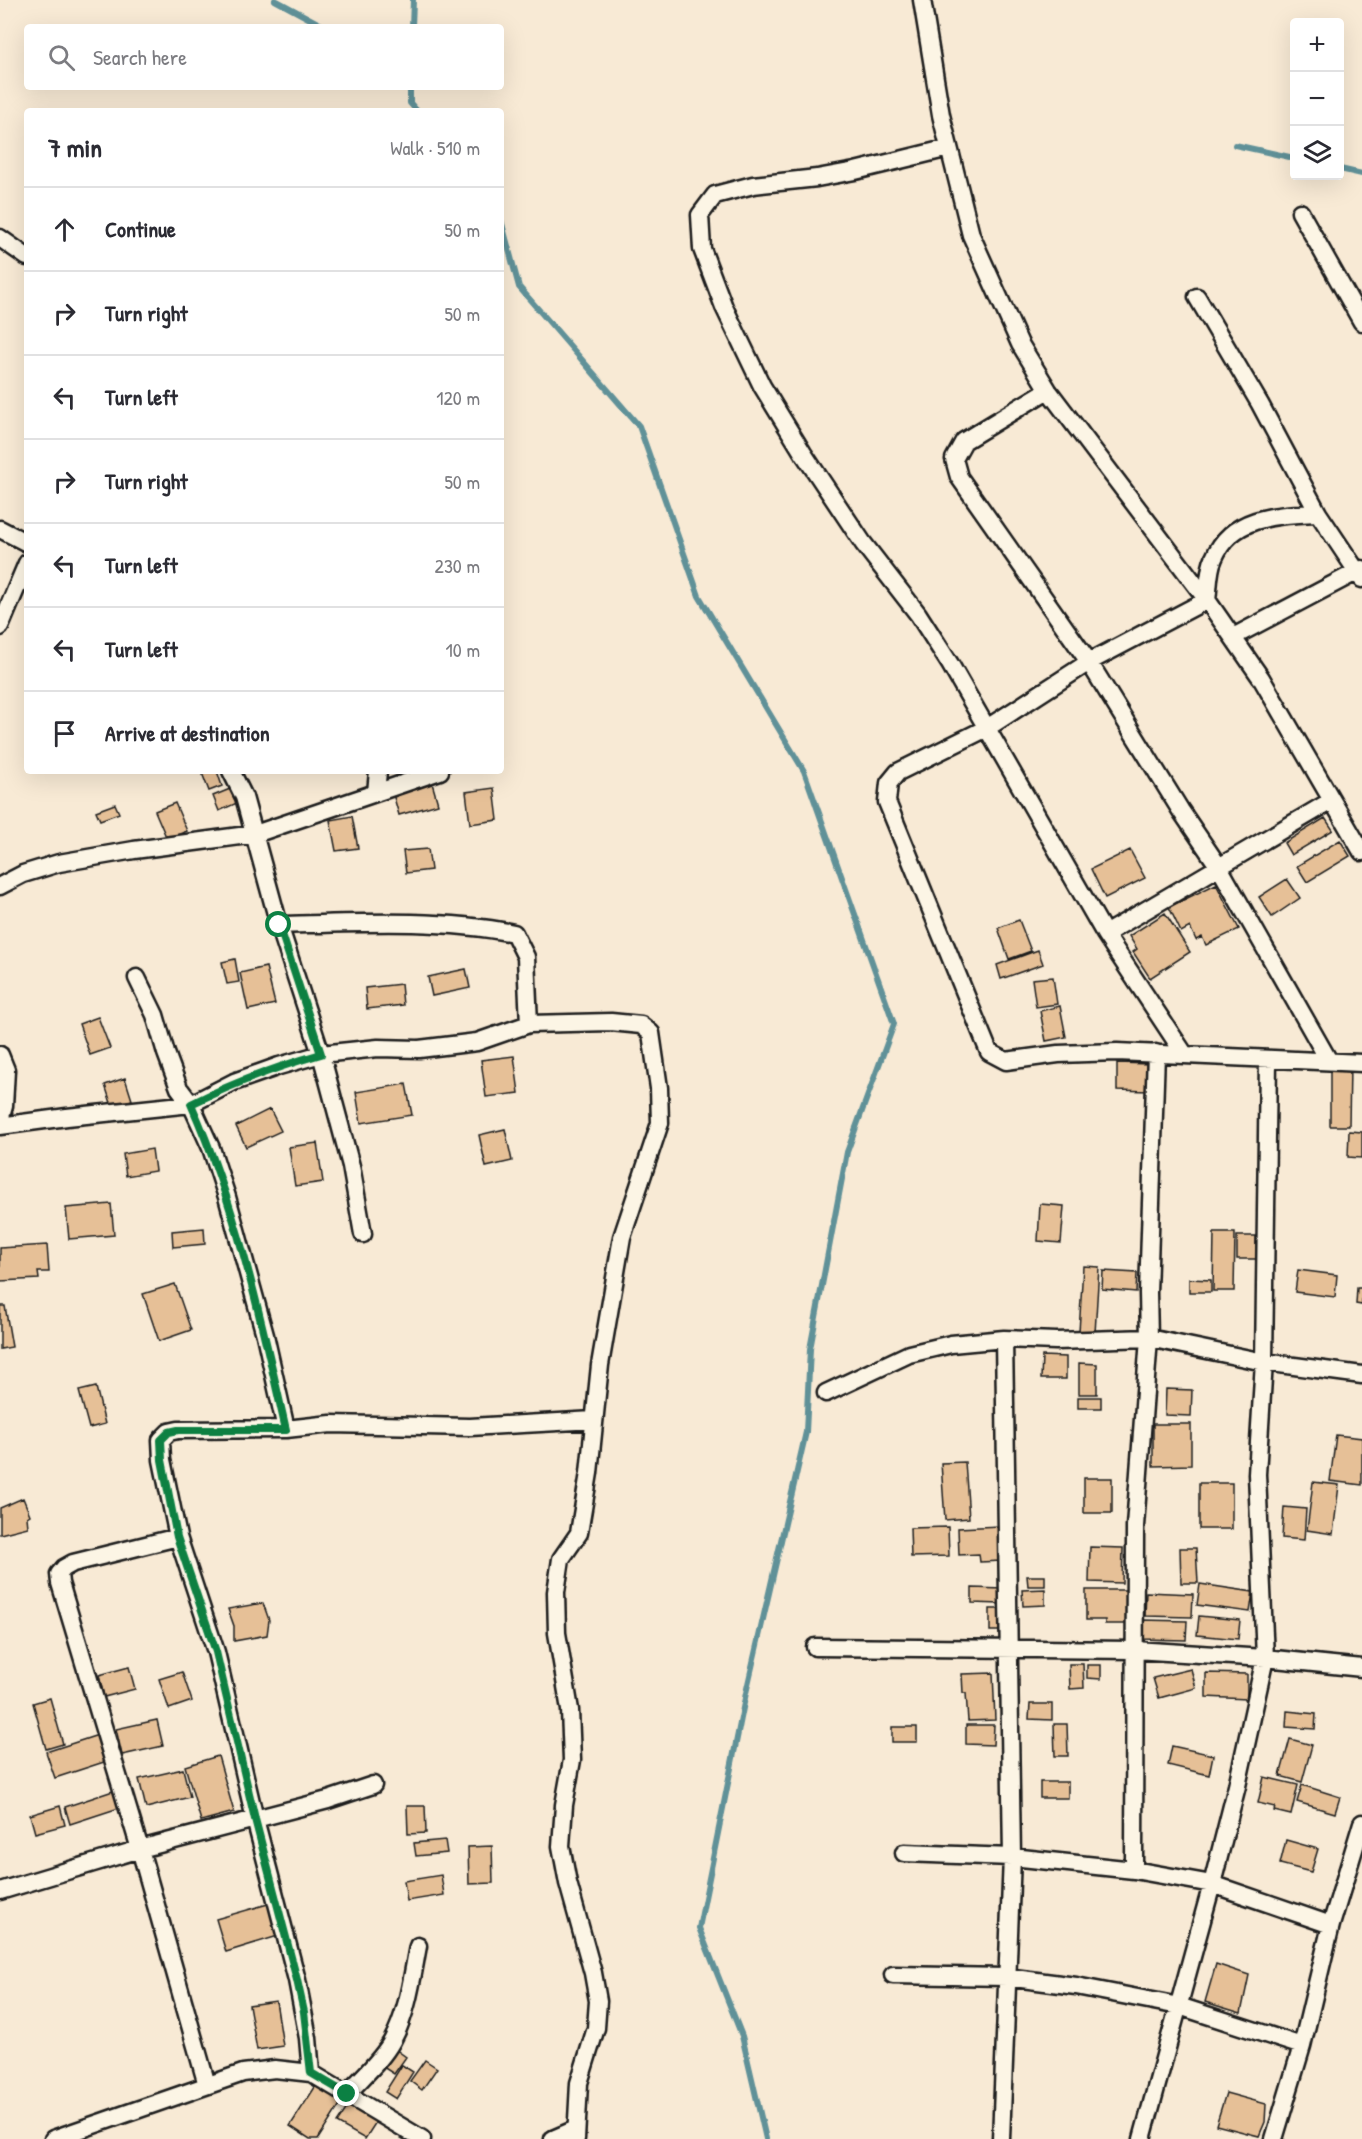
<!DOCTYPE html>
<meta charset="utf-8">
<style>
:root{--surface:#fff;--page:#f2f2f3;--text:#2b2b33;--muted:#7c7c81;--line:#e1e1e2}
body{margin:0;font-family:"Patrick Hand",sans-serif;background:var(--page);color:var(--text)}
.controls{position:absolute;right:18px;top:18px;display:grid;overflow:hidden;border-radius:6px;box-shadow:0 6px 24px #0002}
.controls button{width:54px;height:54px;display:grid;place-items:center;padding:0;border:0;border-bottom:2px solid var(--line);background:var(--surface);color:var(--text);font:30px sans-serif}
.stop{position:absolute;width:18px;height:18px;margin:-14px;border:4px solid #0b8043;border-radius:50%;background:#fff}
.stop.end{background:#0b8043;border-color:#fff;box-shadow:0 2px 6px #0008}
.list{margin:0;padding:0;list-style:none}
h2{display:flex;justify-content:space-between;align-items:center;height:78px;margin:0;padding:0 24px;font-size:26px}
h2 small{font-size:20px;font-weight:400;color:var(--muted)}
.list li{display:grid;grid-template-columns:39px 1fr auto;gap:18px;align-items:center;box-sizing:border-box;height:84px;padding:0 24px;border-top:2px solid var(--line)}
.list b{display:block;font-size:22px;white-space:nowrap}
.list em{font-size:20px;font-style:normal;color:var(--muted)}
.icon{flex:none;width:33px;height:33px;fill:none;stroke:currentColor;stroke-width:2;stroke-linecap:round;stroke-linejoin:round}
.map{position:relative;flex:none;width:1362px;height:2139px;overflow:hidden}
.search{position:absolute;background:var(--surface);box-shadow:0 6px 24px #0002;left:24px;top:24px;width:480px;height:66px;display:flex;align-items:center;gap:15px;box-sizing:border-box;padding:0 21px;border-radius:6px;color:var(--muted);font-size:22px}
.panel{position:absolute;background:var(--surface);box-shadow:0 6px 24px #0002;left:24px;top:108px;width:480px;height:666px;border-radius:6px}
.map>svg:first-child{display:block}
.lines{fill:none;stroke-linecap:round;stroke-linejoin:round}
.stream{stroke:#619198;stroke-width:6}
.building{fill:#e6c097;stroke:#1c1c1c;stroke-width:1.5}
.minor-casing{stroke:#1c1c1c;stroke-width:21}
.minor{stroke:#fcf5e5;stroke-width:16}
.route{stroke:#0b8043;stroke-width:8}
</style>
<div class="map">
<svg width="1362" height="2139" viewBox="0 0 1362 2139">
<rect width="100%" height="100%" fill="#f8ead5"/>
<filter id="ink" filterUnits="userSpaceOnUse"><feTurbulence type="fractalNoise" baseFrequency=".0167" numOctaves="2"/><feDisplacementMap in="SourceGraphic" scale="12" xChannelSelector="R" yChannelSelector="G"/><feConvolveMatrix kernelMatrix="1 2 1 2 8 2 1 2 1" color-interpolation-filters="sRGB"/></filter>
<g filter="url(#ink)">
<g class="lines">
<path class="stream" d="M275,0L325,27
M412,27L413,0
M410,87V103L417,111
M1235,145L1294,158
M1340,169L1362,174
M501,220L519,287L639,426L699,596L804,771L894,1024L847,1152L810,1349L806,1432L746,1693L699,1928L742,2036L766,2139"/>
</g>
<path class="building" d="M208,771H217L222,786L209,791L202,773Z
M432,783L438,804L399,815L393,794Z
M494,788L498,820L470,824L466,792Z
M230,789L237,803L219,811L213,796Z
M175,803L187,831L167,839L155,811Z
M115,804L119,813L100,820L96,811Z
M352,816L358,848L336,851L330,820Z
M1325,818L1333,830L1291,855L1284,843Z
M1340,840L1350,856L1307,882L1297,866Z
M428,849L431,870L406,873L403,851Z
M1130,850L1145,878L1105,898L1091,869Z
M1287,879L1300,898L1272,917L1259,897Z
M1216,884L1239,929L1206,945L1202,937L1196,940L1190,927L1181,932L1169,907Z
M1165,913L1190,952L1150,978L1133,952L1137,949L1129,936Z
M1019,920L1031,951L1009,959L998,928Z
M1038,950L1043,964L1001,979L997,965Z
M235,959L239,982L227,984L222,962Z
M266,967L275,1004L248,1010L240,973Z
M466,969L470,988L432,996L428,977Z
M1053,977L1057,1004L1036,1007L1032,979Z
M401,984L403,1005L367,1009L365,988Z
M1060,1006L1066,1037L1046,1041L1040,1011Z
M98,1017L110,1048L90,1055L79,1024Z
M514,1056L519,1093L486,1097L481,1060Z
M1117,1063L1150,1064L1149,1091L1117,1090Z
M1330,1066H1350L1349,1126H1330Z
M125,1078L132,1100L112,1106L105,1085Z
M406,1084L412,1115L361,1123L356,1092Z
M270,1109L281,1131L246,1147L236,1126Z
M505,1129L512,1161L486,1167L479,1135Z
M1349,1131L1362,1132V1158L1348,1157Z
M317,1143L323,1182L295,1186L289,1147Z
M152,1149L155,1171L126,1176L123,1154Z
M111,1204L114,1235L69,1239L66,1208Z
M1040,1204L1064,1206L1061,1243L1038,1241Z
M204,1228L205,1244L173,1247L172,1231Z
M1214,1233H1235L1234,1291H1213Z
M1237,1236H1265L1264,1259H1237Z
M47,1245L49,1272H38L39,1279L0,1281V1248Z
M1083,1266L1099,1267L1095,1333L1079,1332Z
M1298,1270L1337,1275L1335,1297L1295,1292Z
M1103,1271L1137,1273L1136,1292L1102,1289Z
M1189,1279L1211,1280V1292H1189Z
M175,1284L191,1330L159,1341L143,1294Z
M1357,1288H1362V1305L1356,1304Z
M0,1306H5L12,1347L0,1349Z
M1042,1356L1066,1357V1379H1041Z
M1079,1363L1097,1364V1394H1079Z
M96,1387L105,1424L89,1428L79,1391Z
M1166,1389L1192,1390L1191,1416L1165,1415Z
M1078,1397H1101V1408H1078Z
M1153,1424H1191V1465L1153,1466Z
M1336,1435L1362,1438V1485L1330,1481Z
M965,1462L969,1518L945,1520L941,1463Z
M1084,1478H1112V1513H1084Z
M1313,1482L1339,1485L1333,1534L1307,1530Z
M1199,1483H1232V1529H1199Z
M23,1498L30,1515L27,1517L28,1527L0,1534V1508Z
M1284,1507L1306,1509L1304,1540L1282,1538Z
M1000,1526L1001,1561L980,1562L979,1554L959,1555L958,1528Z
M948,1527L949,1556L911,1557L910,1528Z
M1090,1547L1123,1548L1122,1583L1089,1582Z
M1180,1548H1196L1198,1583H1181Z
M1027,1576H1045V1586H1028Z
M1200,1584L1253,1592L1250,1612L1197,1605Z
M972,1588L1003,1589L1002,1604L972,1603Z
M1045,1589V1605L1023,1606L1022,1590Z
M1086,1590H1126V1624H1105V1620H1086Z
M1146,1592L1193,1594L1192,1617L1145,1616Z
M263,1603L269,1620L267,1635L234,1641V1626L228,1609Z
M990,1609H1003V1631H990Z
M1199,1616L1240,1620L1238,1639L1197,1635Z
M1141,1620L1187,1621L1186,1640L1141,1639Z
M1069,1664H1083L1084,1688L1070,1689Z
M1087,1665H1101V1679L1087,1678Z
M129,1667L135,1689L104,1697L99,1675Z
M1191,1669L1196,1688L1159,1698L1153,1678Z
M182,1672L192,1701L169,1709L159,1679Z
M993,1673L995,1720L968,1721L966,1693H963L962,1674Z
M1206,1673L1247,1674V1699L1206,1697Z
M50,1698L63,1744L46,1749L33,1703Z
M1030,1704H1052V1720L1029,1719Z
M1287,1711L1316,1714L1315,1729L1286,1727Z
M157,1720L163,1746L122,1755L116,1729Z
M1054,1724H1067L1068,1756H1055Z
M966,1725H994L993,1745L966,1744Z
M892,1727H917V1742H892Z
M98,1735L107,1761L55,1778L46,1752Z
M1290,1739L1312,1745L1302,1782L1280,1776Z
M1172,1746L1213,1755L1209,1775L1168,1765Z
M218,1756L234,1812L201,1821L185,1766Z
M183,1769L190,1797L146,1808L139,1779Z
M1264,1777L1298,1785L1291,1815L1274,1811L1275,1807L1258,1803Z
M1040,1782H1068V1798H1040Z
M1302,1785L1340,1797L1335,1813L1297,1802Z
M116,1790L122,1807L70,1824L65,1807Z
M60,1806L65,1825L35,1833L30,1815Z
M407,1806H425L426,1833L408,1834Z
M445,1840L447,1853L416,1856L414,1843Z
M1286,1840L1318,1849L1311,1872L1280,1864Z
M492,1846L493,1883L469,1884L468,1847Z
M441,1875L444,1895L407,1901L404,1881Z
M268,1904L278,1936L226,1952L216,1919Z
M1216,1964L1249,1975L1241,2013L1205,2002Z
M276,2001L283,2046L257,2050L249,2005Z
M395,2049L406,2057L394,2074L383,2067Z
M425,2060L437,2068L422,2090L410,2081Z
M402,2065L413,2072L396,2099L385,2092Z
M317,2084L343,2100L318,2139H310L290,2126Z
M1226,2093L1266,2104L1265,2122L1259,2136L1216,2125Z
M349,2105L376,2122L365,2139L337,2123Z"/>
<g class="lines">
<defs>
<path id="minor" d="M922,0L941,115L971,235L1020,344L1048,390L1207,600L1261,678L1362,852
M949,148L855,171L817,178L753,185L715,195L700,215L702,249L724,307L762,386L803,453L863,543L918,614L950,664L1105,934L1185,1055
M1300,212L1362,322
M0,238L27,257
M1197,297L1260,404L1318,513L1362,579
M1048,390L964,441L954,459L959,477L1089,662L1181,811L1219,867L1329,1061
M1318,513C1279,515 1232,515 1214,558C1208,570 1209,587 1207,600L1089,662L987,728L898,772L889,783L887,802L989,1052L1006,1061L1058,1054L1117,1052L1362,1063
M0,529L27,543
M0,627L27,563
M1233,637L1362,569
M231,771L244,797L279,925L321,1054L351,1166L363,1234
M376,793L378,771
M0,886L23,874L59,863L134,850L255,834L440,771
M279,925C357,923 437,918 514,933L526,957L529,1024
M1105,934L1331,801
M137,978L155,1015L166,1053L179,1088L191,1104L211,1148L227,1197L265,1335L286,1429
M0,1055L6,1070L4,1106L0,1120
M0,1126L67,1117L191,1104L234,1082L279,1066L321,1054L378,1048L419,1049L477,1042L529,1024L611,1022L641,1025L651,1033L659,1088L660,1123L622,1237L600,1365L589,1473L579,1533L561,1559L556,1592L557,1633L570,1710L572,1760L564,1805L561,1846L568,1883L593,1973L598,2001L596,2028L579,2083L576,2139
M826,1393L909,1354L951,1344L1004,1339L1056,1341L1149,1338L1264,1362L1362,1375
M178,1537L73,1563L64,1568L59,1574L60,1583L140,1849L207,2085
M815,1647L1134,1650L1265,1658L1362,1668
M904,1853L1012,1857L1134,1870L1212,1884L1331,1925
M1134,1870L1135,1526L1149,1338L1148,1293L1156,1053
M0,1891L140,1849L328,1800L373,1785
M893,1975L1006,1977L1076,1986L1179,2006L1302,2046
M311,2073L308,2038L297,1980L255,1819L216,1652L178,1537L162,1460L161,1440L169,1432L178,1430L286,1429L331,1424L470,1427L594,1420
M347,2094C362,2077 381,2061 392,2041C408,2012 412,1977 418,1946
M53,2139L243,2073L275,2069L311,2073L422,2139
M553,2139L576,2129
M1001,2139L1012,1857L1004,1339
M1142,2139L1212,1884L1237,1786L1265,1658L1257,1474L1264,1362L1268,1060
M1274,2139L1302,2046L1331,1925L1362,1823"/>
</defs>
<use href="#minor" class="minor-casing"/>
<use href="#minor" class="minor"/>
</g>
</g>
<g class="lines" filter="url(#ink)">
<path class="route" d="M279,925L321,1054C276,1067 234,1083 191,1104C237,1208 261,1319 286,1430H178L169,1432L161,1440L162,1460L177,1537L216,1652L255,1819L297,1980L304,2012L311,2073L347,2094"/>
</g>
</svg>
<div class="controls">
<button>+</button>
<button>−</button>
<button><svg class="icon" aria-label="layers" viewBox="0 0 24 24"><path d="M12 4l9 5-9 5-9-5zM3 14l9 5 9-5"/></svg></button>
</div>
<div class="stop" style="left:279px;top:925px"></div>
<div class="stop end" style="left:347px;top:2094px"></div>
<div class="search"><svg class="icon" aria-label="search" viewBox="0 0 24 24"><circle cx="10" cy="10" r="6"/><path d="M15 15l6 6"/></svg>Search here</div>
<section class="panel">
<h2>7 min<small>Walk · 510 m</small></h2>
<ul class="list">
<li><svg class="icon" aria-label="ahead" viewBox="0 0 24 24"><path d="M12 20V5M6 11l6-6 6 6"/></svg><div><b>Continue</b></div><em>50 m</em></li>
<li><svg class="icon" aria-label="right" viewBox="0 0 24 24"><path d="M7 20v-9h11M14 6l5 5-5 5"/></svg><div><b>Turn right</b></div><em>50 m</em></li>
<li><svg class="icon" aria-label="left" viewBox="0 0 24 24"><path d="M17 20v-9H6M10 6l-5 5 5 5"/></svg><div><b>Turn left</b></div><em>120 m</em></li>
<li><svg class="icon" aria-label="right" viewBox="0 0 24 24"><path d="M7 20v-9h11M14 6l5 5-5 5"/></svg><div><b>Turn right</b></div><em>50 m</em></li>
<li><svg class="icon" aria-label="left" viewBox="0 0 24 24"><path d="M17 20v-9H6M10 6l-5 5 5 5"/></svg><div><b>Turn left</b></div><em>230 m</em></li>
<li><svg class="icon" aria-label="left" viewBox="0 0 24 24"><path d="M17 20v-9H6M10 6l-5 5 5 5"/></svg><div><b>Turn left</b></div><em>10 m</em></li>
<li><svg class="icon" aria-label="arrive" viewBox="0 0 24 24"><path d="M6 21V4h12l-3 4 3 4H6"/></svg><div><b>Arrive at destination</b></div></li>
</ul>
</section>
</div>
